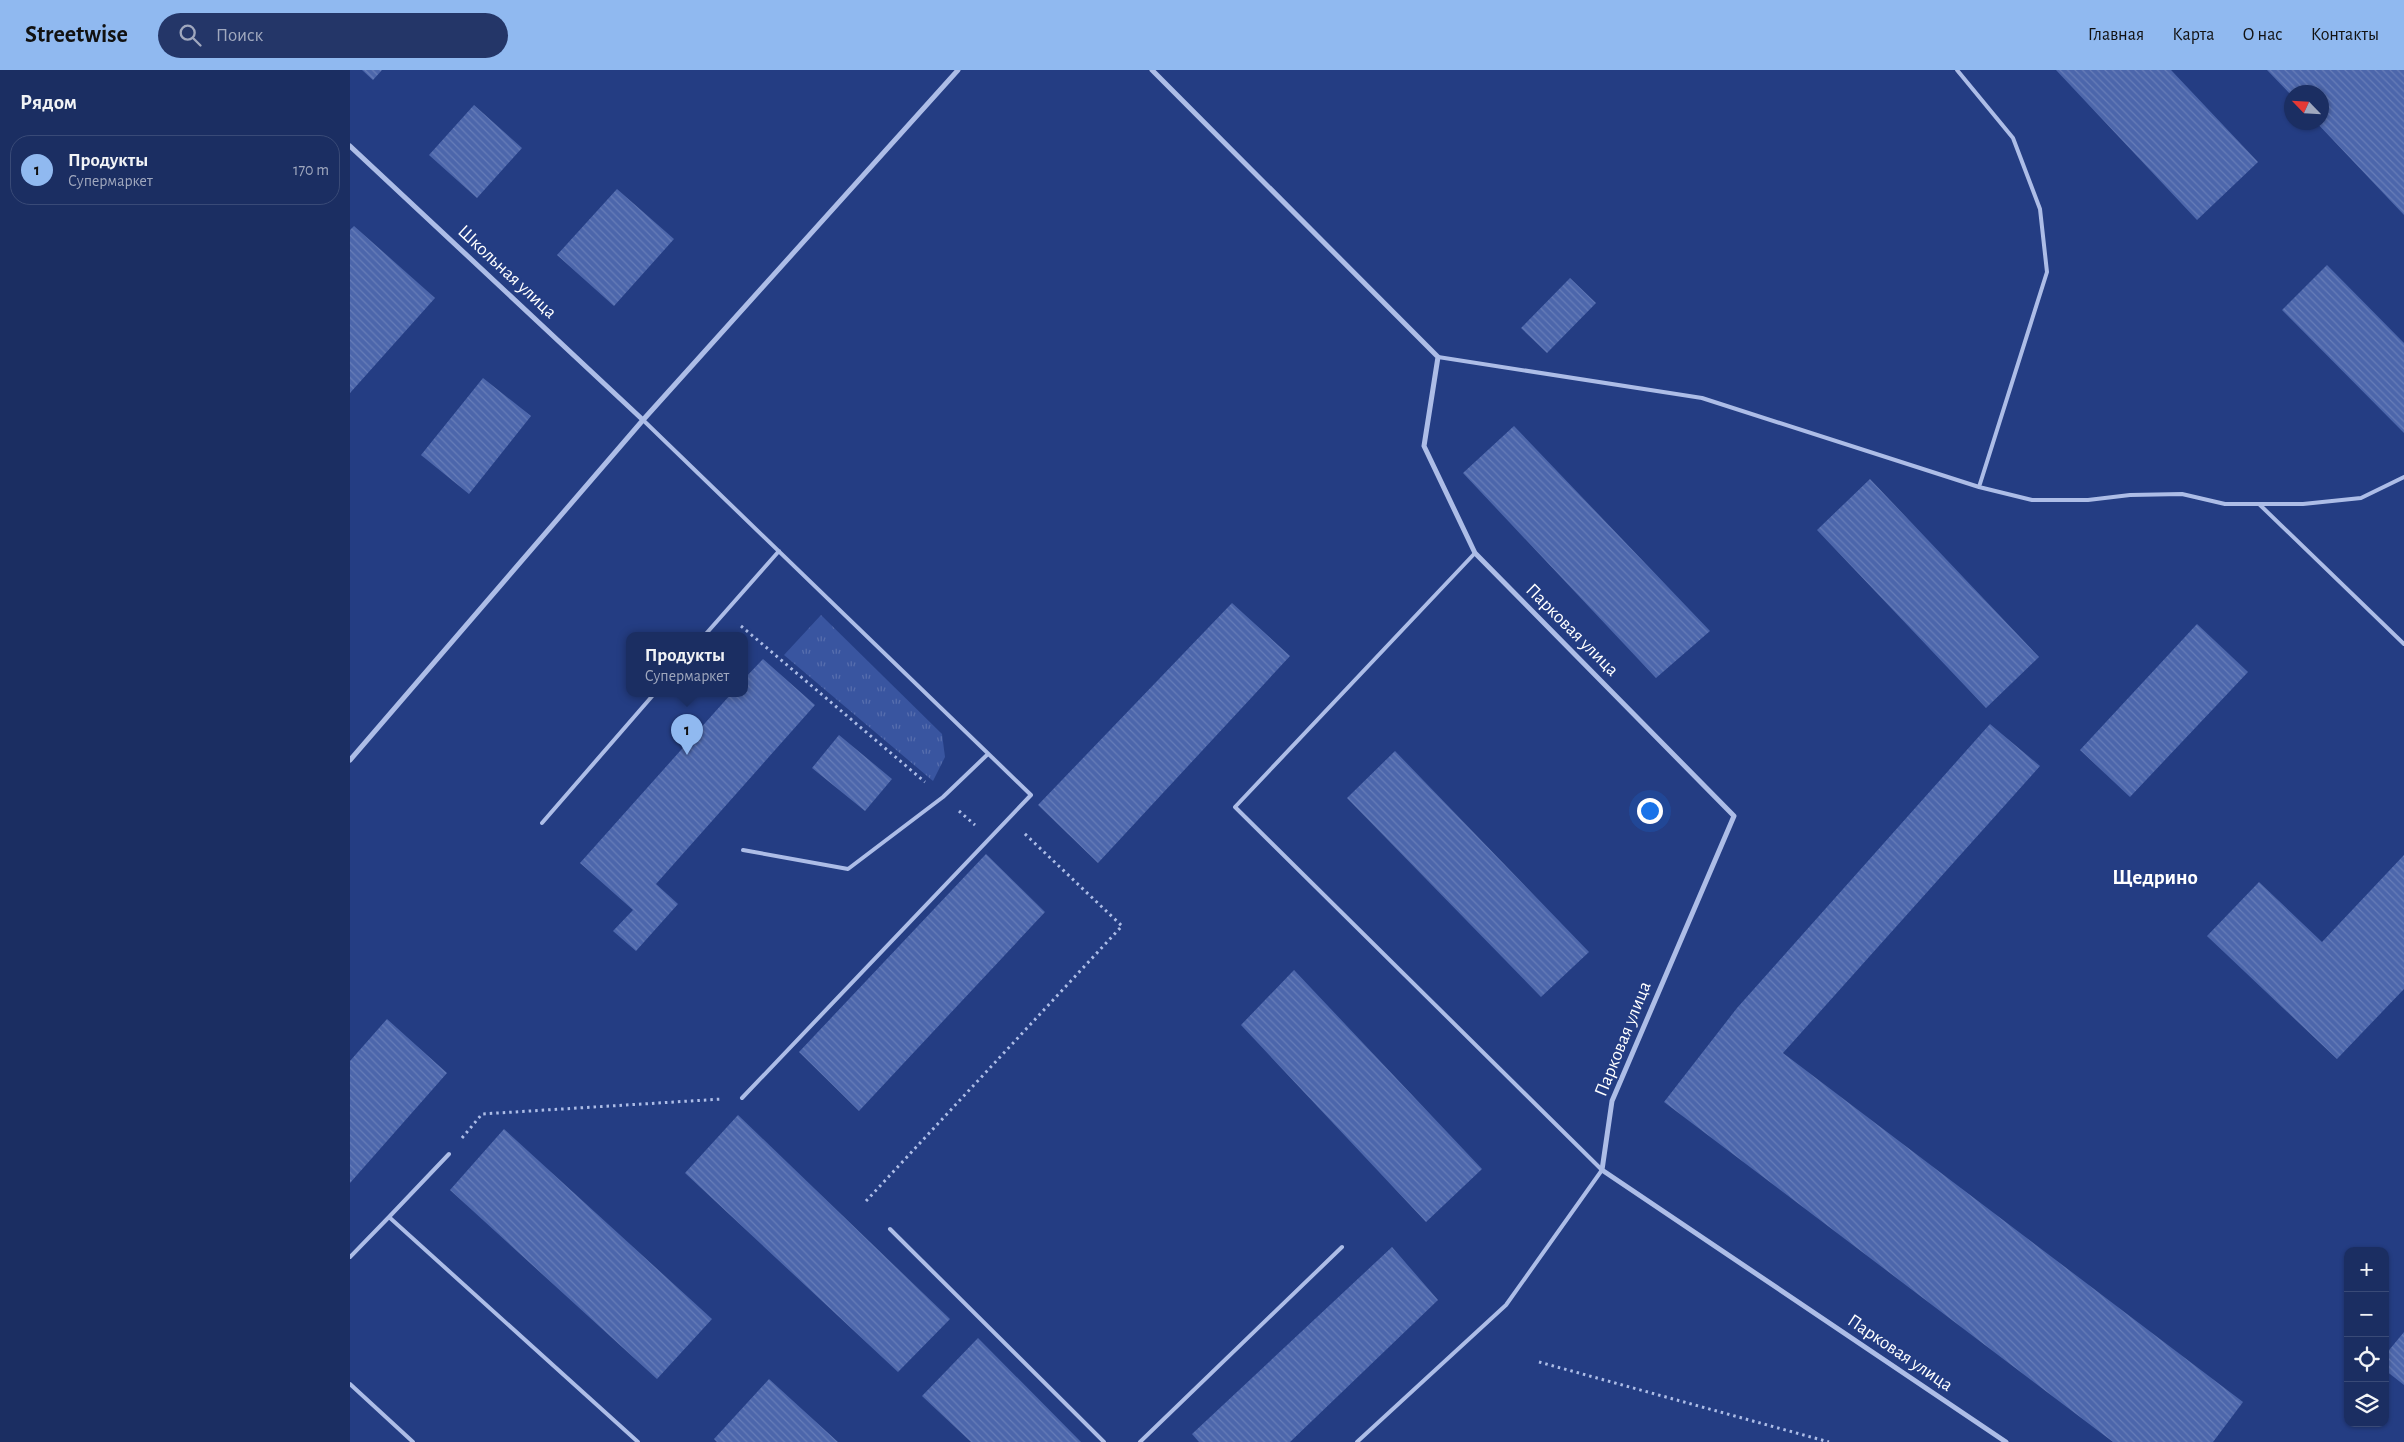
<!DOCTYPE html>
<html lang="ru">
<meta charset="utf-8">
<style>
:root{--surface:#1b2e62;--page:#243668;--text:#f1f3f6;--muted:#a0a8be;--line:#394a77;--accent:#90b9f0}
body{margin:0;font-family:"Alegreya Sans",sans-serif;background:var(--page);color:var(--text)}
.controls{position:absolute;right:15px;bottom:15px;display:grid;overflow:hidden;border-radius:10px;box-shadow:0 1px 4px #0004}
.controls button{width:45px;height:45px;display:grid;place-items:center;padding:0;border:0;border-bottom:1px solid var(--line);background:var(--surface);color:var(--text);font:25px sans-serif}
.compass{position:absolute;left:1934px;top:15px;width:45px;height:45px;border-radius:50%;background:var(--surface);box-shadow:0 1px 4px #0004;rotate:295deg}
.you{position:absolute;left:1299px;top:740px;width:18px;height:18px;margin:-12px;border:4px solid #fff;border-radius:50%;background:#1a73e8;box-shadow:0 0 0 8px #1a73e833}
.badge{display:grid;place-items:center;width:32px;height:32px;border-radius:50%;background:var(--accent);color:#111;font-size:16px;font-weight:700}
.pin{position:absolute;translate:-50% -41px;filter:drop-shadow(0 1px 2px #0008)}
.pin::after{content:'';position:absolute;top:26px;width:18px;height:15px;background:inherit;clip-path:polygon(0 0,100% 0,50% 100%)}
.popup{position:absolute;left:276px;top:562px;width:122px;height:65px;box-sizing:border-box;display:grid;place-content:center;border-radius:10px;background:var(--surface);filter:drop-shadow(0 1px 4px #0005);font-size:16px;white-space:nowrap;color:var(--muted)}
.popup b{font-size:19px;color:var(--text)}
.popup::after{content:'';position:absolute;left:50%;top:100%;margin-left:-10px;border:10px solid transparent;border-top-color:var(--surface)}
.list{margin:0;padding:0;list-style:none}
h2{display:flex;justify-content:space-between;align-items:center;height:65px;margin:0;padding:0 20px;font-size:21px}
h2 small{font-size:16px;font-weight:400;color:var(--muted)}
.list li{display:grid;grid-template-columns:32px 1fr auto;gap:15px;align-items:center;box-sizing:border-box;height:70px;margin:0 10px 10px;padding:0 10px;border:1px solid var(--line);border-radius:20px}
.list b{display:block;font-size:19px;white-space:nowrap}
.list p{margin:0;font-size:16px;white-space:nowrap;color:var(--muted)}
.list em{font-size:16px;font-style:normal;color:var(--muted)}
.icon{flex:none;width:28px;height:28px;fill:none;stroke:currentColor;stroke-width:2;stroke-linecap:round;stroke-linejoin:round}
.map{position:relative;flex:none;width:2054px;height:1372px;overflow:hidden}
header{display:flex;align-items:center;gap:30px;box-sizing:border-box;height:70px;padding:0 25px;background:var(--accent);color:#111}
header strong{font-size:24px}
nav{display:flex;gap:28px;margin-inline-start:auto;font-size:18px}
.search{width:350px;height:45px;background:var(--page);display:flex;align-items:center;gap:12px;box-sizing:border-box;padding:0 18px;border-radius:28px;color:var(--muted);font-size:19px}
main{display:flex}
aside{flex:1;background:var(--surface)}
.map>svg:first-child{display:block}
.grass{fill:url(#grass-tufts)}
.building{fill:url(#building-back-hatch)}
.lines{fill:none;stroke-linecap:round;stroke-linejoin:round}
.path{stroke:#adbde7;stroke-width:3;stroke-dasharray:2.5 4;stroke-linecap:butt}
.lane{stroke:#adbde7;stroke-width:4}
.street{stroke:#adbde7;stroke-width:5}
.labels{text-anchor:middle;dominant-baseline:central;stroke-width:4;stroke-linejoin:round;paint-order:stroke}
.street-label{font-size:19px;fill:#fff;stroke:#243d83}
.quarter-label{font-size:21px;font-weight:bold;fill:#fff;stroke:#243d83}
</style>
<header>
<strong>Streetwise</strong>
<div class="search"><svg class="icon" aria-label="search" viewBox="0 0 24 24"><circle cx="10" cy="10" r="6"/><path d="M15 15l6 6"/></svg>Поиск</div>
<nav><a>Главная</a><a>Карта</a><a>О нас</a><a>Контакты</a></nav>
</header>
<main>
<aside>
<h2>Рядом<small></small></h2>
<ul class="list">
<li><span class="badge">1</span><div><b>Продукты</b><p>Супермаркет</p></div><em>170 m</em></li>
</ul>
</aside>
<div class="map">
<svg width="2054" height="1372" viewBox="0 0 2054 1372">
<defs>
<pattern id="grass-tufts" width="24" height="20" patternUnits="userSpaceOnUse" patternTransform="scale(1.25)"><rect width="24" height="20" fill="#3955a0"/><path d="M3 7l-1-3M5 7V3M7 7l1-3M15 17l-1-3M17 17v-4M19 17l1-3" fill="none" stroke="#576eae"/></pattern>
<pattern id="building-back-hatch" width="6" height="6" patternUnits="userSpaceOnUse" patternTransform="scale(1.25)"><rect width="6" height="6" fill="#4c66ab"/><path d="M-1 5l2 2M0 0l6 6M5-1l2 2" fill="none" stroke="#677db8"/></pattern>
</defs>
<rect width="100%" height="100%" fill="#243d83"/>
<path class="grass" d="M471,545L592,664L595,687L583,711L434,585Z"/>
<path class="building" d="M12,0H32L23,10Z
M1706,0H1821L1908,92L1847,150Z
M1917,0H2054V145L1966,52H1972V22H1942V26Z
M124,35L172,78L127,128L79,85Z
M267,119L324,169L264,236L207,185Z
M4,156L85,228L0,323V160Z
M1977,195L2054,273V363L1932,240Z
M1220,208L1246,233L1197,283L1171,258Z
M133,308L181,346L119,424L71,385Z
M1164,356L1360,561L1306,608L1113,403Z
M1520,409L1689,587L1636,638L1467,460Z
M882,533L940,586L748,793L688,735Z
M1847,554L1898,602L1780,727L1730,680Z
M413,589L465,635L306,814L328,834L286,881L263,861L283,840L230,793L381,624H394V609Z
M1640,654L1690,696L1433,983L1893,1332L1863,1372H1763L1314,1032L1387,938Z
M489,665L542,709L515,741L462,698Z
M1045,681L1239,882L1191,927L997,728Z
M636,784L695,842L509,1041L449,982Z
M2054,785V919L1987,989L1857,866L1909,812L1972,872Z
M944,900L1132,1099L1076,1152L891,955Z
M37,949L97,1003L0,1113V991Z
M388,1045L600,1249L548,1302L335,1103Z
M154,1059L362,1249L307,1309L100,1120Z
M1042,1177L1088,1230L940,1372H849L842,1364Z
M2054,1262V1315L2035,1300V1285Z
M628,1268L731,1372H621L572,1326Z
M419,1309L488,1372H367L364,1369Z"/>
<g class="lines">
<path class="path" d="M391,556L575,712
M609,741L625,755
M112,1068L132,1044L372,1029
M516,1131L772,856L674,763
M1189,1292L1479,1372"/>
<path class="lane" d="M1607,0L1663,68L1690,139L1697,202L1629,417
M1088,287L1352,328L1629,417L1682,430H1738L1780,425L1832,424L1875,434H1953L2011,428L2054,407
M293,350L681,725L392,1028
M1909,434L2054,574
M354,566L429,481
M192,753L304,624
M393,780L498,799L593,727L638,684
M39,1147L99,1084
M540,1159L754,1372
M0,1187L39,1147L288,1372
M0,1314L63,1372
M790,1372L992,1177
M1007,1372L1156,1235L1252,1100L885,737L1125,483"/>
<path class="street" d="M802,0L1088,287L1074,376L1125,483L1384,746L1262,1031L1252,1100L1656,1372
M0,76L293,350
M0,690L293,350L608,0"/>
</g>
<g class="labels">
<g class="street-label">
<text transform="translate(157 202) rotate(43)">Школьная улица</text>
<text transform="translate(1222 560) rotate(45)">Парковая улица</text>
<text transform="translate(1273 969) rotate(-68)">Парковая улица</text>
<text transform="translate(1550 1283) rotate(34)">Парковая улица</text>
</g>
<g class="quarter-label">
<text x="1805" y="807">Щедрино</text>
</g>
</g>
</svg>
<div class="controls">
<button>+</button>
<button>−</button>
<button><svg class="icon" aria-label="locate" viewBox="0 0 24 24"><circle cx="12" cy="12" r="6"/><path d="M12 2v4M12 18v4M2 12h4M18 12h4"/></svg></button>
<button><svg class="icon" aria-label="layers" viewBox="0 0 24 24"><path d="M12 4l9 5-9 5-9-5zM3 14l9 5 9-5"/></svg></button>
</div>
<svg class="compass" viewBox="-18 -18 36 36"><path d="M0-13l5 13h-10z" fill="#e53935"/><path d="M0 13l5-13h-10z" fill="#a0a8be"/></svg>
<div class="you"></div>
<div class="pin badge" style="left:337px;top:685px">1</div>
<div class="popup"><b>Продукты</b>Супермаркет</div>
</div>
</main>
